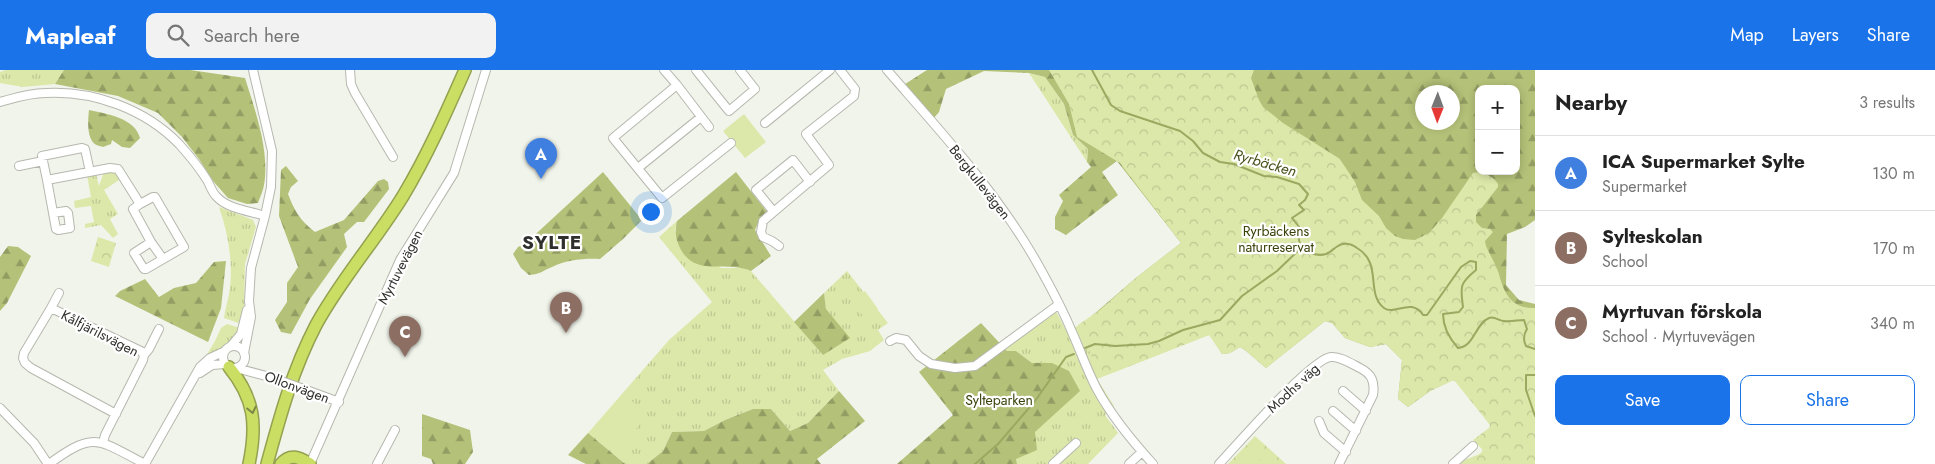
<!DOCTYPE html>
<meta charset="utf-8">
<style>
:root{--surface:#fff;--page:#f2f2f2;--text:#222;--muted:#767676;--line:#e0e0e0;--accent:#1a73e8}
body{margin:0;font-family:Jost,sans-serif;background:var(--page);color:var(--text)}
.controls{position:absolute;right:15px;top:15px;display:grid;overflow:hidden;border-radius:10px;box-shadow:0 2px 8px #0003}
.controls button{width:45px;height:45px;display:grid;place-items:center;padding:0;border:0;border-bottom:1px solid var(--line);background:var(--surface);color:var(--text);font:25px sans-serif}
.compass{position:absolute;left:1415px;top:15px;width:45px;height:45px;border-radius:50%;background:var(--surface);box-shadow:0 2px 8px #0003;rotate:181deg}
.you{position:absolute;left:650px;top:141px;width:18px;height:18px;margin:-12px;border:4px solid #fff;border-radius:50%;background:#1a73e8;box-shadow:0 0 0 8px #1a73e833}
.badge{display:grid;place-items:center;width:32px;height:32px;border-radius:50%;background:var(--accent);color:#fff;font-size:16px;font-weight:700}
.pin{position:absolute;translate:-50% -41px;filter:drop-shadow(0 1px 2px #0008)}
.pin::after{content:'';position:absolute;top:26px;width:18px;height:15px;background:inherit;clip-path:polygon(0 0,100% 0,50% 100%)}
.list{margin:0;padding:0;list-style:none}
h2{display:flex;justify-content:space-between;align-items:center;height:65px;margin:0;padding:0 20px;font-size:21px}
h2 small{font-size:16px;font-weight:400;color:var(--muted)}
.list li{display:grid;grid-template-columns:32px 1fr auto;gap:15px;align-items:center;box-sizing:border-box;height:75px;padding:0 20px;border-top:1px solid var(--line)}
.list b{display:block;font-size:19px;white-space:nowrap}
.list p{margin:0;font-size:16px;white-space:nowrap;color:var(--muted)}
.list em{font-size:16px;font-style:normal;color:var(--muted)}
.actions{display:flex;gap:10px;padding:15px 20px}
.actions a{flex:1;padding:11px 0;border:1px solid var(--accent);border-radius:10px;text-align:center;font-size:18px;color:var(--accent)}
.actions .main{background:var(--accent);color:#fff}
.icon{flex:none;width:28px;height:28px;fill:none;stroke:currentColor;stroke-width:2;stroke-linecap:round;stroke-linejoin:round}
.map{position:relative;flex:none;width:1535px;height:394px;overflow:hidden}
header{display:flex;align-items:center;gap:30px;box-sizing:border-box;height:70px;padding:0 25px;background:var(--accent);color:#fff}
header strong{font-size:24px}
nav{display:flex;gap:28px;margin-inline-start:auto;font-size:18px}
.search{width:350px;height:45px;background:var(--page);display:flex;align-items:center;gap:12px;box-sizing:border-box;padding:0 18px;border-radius:10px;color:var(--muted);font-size:19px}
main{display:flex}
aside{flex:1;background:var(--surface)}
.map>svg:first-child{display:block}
.grass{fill:url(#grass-tufts)}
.forest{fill:url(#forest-firs);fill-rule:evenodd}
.park{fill:url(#park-crowns)}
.pitch{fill:#dbe8a9}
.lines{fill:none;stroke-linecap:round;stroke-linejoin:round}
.stream{stroke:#9ba860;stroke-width:2}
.minor-casing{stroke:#b6b8af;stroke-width:10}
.highway-casing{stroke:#94a150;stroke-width:14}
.minor{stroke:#fff;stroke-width:8}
.highway{stroke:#cade63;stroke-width:11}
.minor-bridge-casing{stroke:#b6b8af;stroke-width:10;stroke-linecap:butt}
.minor-bridge{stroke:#fff;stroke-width:8}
.oneway{stroke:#7c8748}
.labels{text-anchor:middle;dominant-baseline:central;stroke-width:4.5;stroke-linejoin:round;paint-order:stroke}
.street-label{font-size:14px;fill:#2f302d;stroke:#fff}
.park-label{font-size:14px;fill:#3a4209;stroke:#fff}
.water-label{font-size:15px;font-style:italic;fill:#49521c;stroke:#fff}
.district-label{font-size:19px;font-weight:bold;letter-spacing:1px;fill:#2f302d;stroke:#fff}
</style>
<header>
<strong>Mapleaf</strong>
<div class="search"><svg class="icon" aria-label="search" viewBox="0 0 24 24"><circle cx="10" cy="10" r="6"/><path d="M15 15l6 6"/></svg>Search here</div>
<nav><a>Map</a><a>Layers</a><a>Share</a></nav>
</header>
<main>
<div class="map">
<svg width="1535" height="394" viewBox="0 0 1535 394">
<defs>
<pattern id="grass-tufts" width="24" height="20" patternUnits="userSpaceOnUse" patternTransform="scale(1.25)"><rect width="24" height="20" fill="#dbe8a9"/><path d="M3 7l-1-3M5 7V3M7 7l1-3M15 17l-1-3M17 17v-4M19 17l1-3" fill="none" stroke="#bcc792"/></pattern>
<pattern id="forest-firs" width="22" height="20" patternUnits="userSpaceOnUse" patternTransform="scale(1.25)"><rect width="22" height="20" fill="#b4c178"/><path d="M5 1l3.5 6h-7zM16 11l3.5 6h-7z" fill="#939d63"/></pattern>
<pattern id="park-crowns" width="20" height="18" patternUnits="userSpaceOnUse" patternTransform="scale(1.25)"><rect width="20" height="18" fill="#dbe8a9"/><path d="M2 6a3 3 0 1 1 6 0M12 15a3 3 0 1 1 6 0" fill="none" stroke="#bcc792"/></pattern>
</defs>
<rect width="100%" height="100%" fill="#f1f4ea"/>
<path class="grass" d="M6,0H64L55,14L23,17L0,13V2Z
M1029,3L1045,7L1064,34L1073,65L1088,79L1087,92Z
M117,101L122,108L104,120L118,144L110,149L118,164L113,168L101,155L85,158V154L94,152L91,136L75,138L74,131L91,127L87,105L96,104L99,116L104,102Z
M219,137L248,148L253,150L256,157L245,194L244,240L241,254L224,248C225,238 229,228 230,218C233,191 228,163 219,137Z
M677,151L675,161L721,198H745L751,201L823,285L826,239L824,223L847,201L888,253L878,260L884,270L870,281L842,289L823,300L839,321L808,353L790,361L771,339H753L725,350L704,361L672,362L663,381L647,394H625L588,363L669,270L712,232L659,167Z
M1053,236L1067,262L1086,251L1209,265L1097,309L1114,336L1105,345L1118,363L1088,394H1017L1016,389L1035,362L1052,293H1032L1016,281H1007L1001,275Z
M227,254L240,258C235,271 218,280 206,286L215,271L221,258Z"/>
<path class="forest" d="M64,0H190L245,8C255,40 270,81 264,115C263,121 260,127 258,133L247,134L228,128L213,111L199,89L182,67L158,43L118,26L55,14Z
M927,0H1535V150L1525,157L1507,164L1506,215L1519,230L1535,234V354L1453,310L1430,321L1408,337L1398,329L1402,290L1386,274L1370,277L1345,268L1332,253L1325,251L1266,298L1245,280L1240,277L1230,283L1222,284L1210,265L1086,251L1137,207L1181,173L1117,91L1102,102L1118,125L1066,165L1055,159V147L1063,131L1059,125L1091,97L1087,92L1088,79L1073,65L1064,34L1045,7L1029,3L984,1L946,19L939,42L933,49L902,16ZM1479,19H1516V101H1479ZM1422,22H1452V52H1422Z
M89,40C107,44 135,48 140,68L130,78L122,77L112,70L111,74L103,77C100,76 94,75 92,71C87,63 88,49 89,40Z
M286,96L298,111L291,117L288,124C295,142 300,150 315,162L344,150L378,111L384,109L388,112L389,119L364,152H357L344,164L347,177L310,229L291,264L281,262L275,250L287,232V213L298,197L279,146L281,100Z
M603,102L642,150L623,169L600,189C585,188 565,190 552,197C542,201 541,204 529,205L521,198L513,184L518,177L526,173Z
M736,102L768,143L759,151L755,160L771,186L751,201C727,190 695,208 680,178C675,168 675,161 677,151Z
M8,176L18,177L31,186L7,233L0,241V187Z
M226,191L221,238L208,272L115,226L120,221L145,209L159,227L174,218L196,213L214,192Z
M824,223L826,239L850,268L823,285L794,252Z
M981,253L1007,281H1016L1032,293H1052L1069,301L1080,321L1035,362L1037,380L1016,389L1017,394H897L953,345L919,302Z
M839,321L865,351L817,389L821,394H647L663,381L672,362L704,361L725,350L753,339H771L790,361L808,353Z
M422,344L470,360L473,382L465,394H433L431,389L422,386Z
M588,363L625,394H586L568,385Z"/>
<path class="park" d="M1049,0H1254L1251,8L1259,30L1263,37L1283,53L1340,89L1355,112L1362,130L1379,146L1386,158L1395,166L1403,169L1415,170L1429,163L1442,148L1473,103C1482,101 1493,106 1498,114V117L1476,145V152L1482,158L1490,159L1493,162L1485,171L1486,176C1490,185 1496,195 1499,204C1504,224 1512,239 1535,238V394H1459C1466,387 1475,388 1482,382V379L1473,370L1489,358L1490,355L1454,310L1430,321L1408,337L1398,329L1402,290L1386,274L1370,277L1345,268L1332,253L1325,251L1266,298L1245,280L1240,277L1230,283L1222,284L1209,265L1104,306L1099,303L1078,255L1100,240L1137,207L1181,173L1120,93L1077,67L1069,34Z
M98,167L116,173L109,197L91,191Z
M1255,366L1286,394H1228Z"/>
<path class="pitch" d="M744,44L766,72L745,88L723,61Z
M865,221L878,239L865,249L852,231Z
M625,325L648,345L614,383L592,364Z
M1254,369L1267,382L1256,394H1233Z"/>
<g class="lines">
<path class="stream" d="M1092,0L1111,35L1120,41L1180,61L1193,71L1203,83L1220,92L1234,94L1264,106L1277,107L1299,114L1308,124L1305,130L1299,135L1304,140L1292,148L1300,158C1299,162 1298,166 1299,170C1300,181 1316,187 1326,184C1332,182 1336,175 1343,174C1348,173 1353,175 1357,178C1383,193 1365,223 1384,238C1395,246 1411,227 1423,245H1427L1461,197L1470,191L1476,192V200C1460,213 1460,216 1463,237L1459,242L1443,244C1443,258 1449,268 1458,278C1474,277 1475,254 1489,248C1495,246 1499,251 1504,251C1511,252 1518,250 1524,250L1527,259C1523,265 1523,270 1526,276L1535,279
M1085,278L1095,274L1115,276L1148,274L1159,271L1183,260L1220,250L1242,226L1277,201L1302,177
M1535,305H1526V320L1535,346
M975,394L998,374L1035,331L1066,287L1074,284"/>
<defs>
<path id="minor" d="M253,0L272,81L271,117L265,146
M350,0L351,14L355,23L393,87
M664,0L677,15L613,68L662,128L731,73
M696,0L729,41L755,19L740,0
M887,0C940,61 996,121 1036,191C1049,214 1062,238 1072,262C1081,282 1088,303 1098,321C1113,348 1133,372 1153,394
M677,15L709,57
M0,32C15,28 29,23 45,23C93,20 145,39 179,74C189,85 199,97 207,110C210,115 212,122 216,126C227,139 250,141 265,146L251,198L249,231L251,247L244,283
M765,53L830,0
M19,96L43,91
M638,98L701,47
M47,110L42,86L82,78L85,79L90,102
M773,141L756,120L793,90L810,112
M53,143L66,141L68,143L70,158L58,160L56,159L47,110L110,98L118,99L140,134L133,139L151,172L134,183L144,199H146L184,177L155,127H153L140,134
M151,172L163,189
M779,176L772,171L763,167L761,162L763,151L829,95L806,64L854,26L855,19L840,0
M59,223L51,238L141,281L144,285L143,290L105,365L103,373
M51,238L24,283L23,288L25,293L31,298L116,344
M890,271L896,268L906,270L919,286L931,294L955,298L975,296L1058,235
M223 287a11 11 0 1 1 22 0a11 11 0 1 1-22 0Z
M231,276L241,264L247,240
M144,285L149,279L159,259
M236,298L270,307
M200,303L212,295L225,294
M301,318L339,332
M1343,321L1366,341
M0,338L34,373L48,394
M1333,341L1356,361
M1319,351L1324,363L1346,382
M49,394C95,360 98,370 145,394
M145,394L200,297L210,288L225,281
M310,394L400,190L454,103L486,0
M377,394L395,360
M1053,394L1076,373
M1129,394L1142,382
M1219,394C1236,376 1312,288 1331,287C1340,286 1352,294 1360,298C1372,304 1375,312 1373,325L1339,394
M1453,394L1473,376"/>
<path id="highway" d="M229,297C255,329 257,355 249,394
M267,394C280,346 293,299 316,255C341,209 376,170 403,126C427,86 446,43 465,0
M281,394C290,383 299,387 310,394"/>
</defs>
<use href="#minor" class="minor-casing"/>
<use href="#highway" class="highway-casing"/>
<use href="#minor" class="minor"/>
<use href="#highway" class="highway"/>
<defs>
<path id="minor-bridge" d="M270,307L301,318"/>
</defs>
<use href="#minor-bridge" class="minor-bridge-casing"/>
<use href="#minor-bridge" class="minor-bridge"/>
</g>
<defs><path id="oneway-chevron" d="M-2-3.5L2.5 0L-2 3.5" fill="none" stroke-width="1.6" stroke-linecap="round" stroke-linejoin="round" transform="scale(1.25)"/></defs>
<use class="oneway" href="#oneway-chevron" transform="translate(252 340) rotate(78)"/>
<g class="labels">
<g class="street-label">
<text transform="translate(980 112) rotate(52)">Bergkullevägen</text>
<text transform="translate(400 197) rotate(-63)">Myrtuvevägen</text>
<text transform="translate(100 263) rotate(27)">Kålfjärilsvägen</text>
<text transform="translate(297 317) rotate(20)">Ollonvägen</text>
<text transform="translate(1293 318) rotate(-43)">Modhs väg</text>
</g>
<g class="park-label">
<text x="1276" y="161">Ryrbäckens<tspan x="1276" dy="16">naturreservat</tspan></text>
<text x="999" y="330">Sylteparken</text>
</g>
<g class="water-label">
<text transform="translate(1265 93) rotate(16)">Ryrbäcken</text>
</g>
<g class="district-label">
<text x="552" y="172">SYLTE</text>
</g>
</g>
</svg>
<div class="controls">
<button>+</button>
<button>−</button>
</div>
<svg class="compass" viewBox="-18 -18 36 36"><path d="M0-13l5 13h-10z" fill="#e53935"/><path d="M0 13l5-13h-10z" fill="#767676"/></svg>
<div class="you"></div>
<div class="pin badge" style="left:541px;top:109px;background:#3f7fe0">A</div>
<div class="pin badge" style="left:566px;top:263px;background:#8d6e63">B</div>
<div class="pin badge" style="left:405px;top:287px;background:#8d6e63">C</div>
</div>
<aside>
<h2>Nearby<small>3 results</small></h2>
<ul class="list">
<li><span class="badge" style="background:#3f7fe0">A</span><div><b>ICA Supermarket Sylte</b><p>Supermarket</p></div><em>130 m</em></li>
<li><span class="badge" style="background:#8d6e63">B</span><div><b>Sylteskolan</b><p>School</p></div><em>170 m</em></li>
<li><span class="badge" style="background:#8d6e63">C</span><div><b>Myrtuvan förskola</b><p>School · Myrtuvevägen</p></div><em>340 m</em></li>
</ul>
<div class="actions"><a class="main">Save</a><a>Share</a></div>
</aside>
</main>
